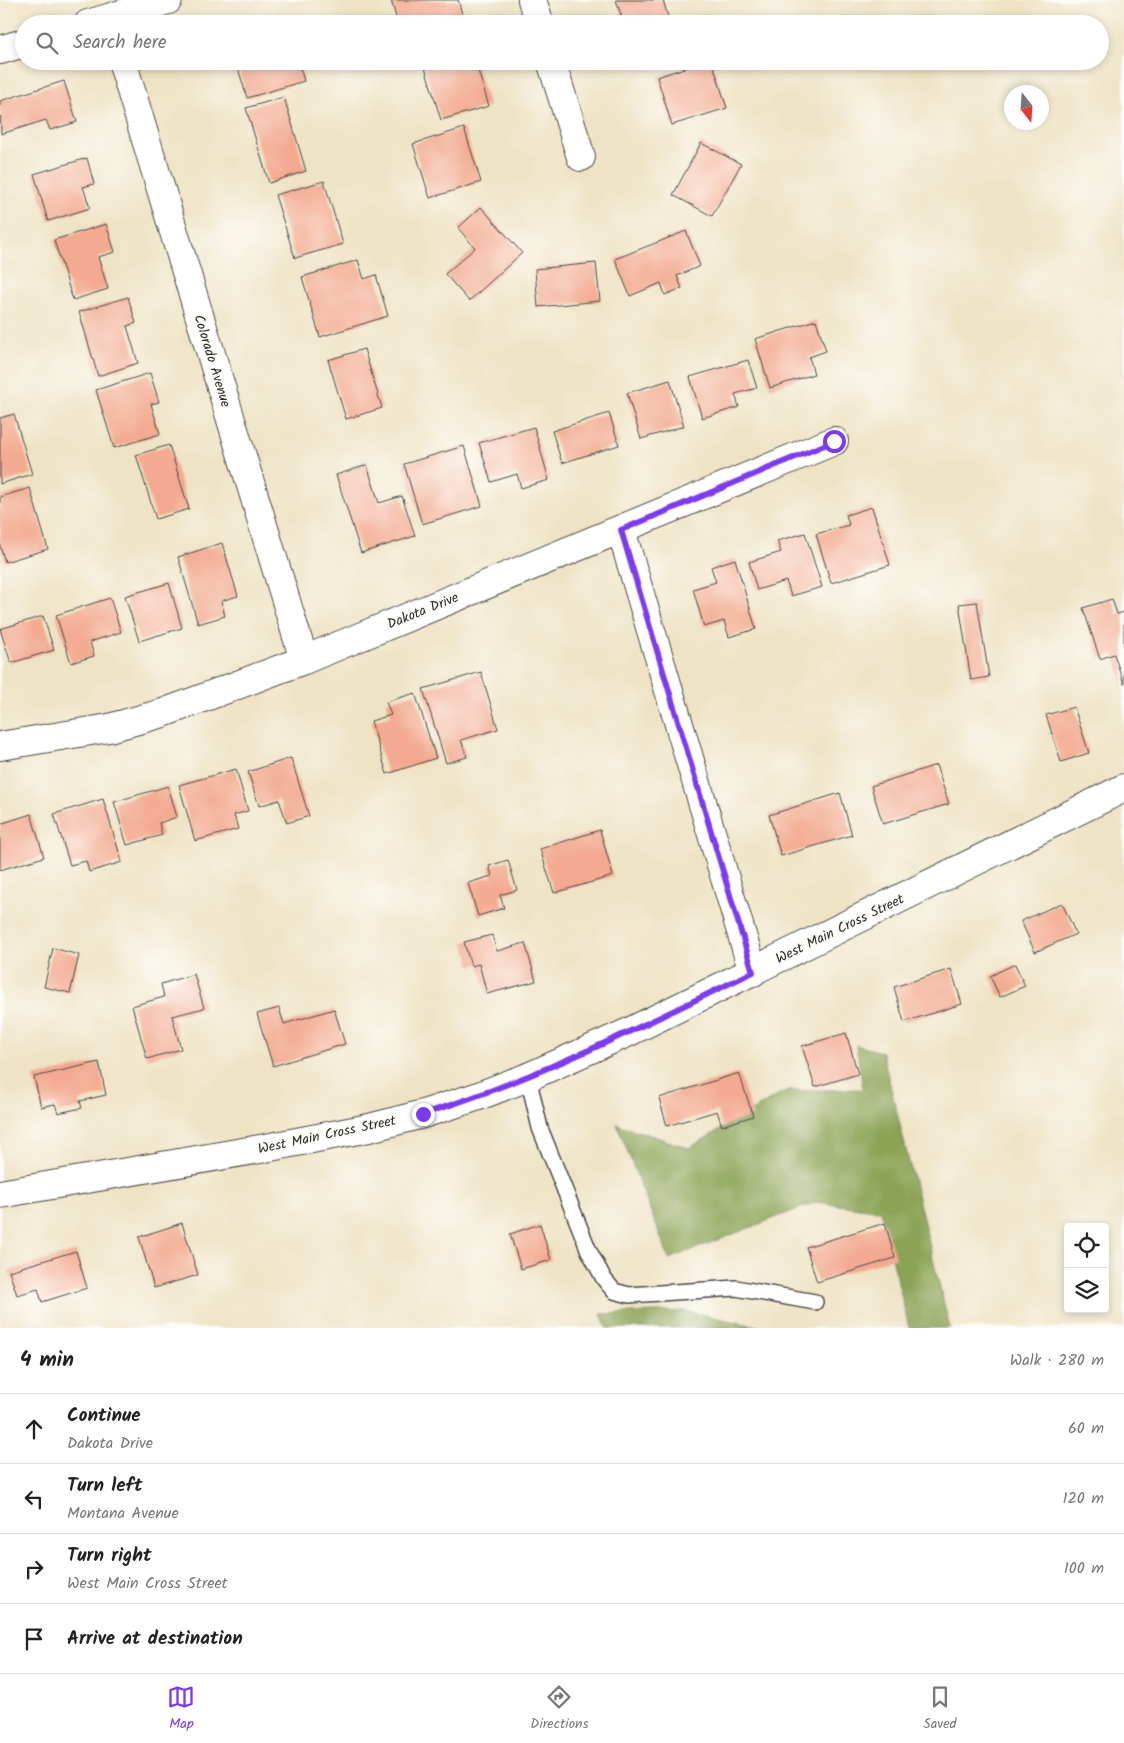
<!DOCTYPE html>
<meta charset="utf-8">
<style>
:root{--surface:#fff;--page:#f2f2f2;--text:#222;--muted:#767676;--line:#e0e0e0;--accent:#7c3aed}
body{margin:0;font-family:Kalam,sans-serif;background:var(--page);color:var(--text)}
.controls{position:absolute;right:15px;bottom:15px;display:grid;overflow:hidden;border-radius:5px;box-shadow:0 2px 8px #0003}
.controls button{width:45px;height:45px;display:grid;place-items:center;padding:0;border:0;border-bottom:1px solid var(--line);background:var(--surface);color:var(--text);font:25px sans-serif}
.compass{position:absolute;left:1004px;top:85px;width:45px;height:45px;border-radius:50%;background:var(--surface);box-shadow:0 2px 8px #0003;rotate:163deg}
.stop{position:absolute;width:15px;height:15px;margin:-11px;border:4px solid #7c3aed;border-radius:50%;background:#fff}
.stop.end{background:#7c3aed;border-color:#fff;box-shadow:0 1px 5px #0008}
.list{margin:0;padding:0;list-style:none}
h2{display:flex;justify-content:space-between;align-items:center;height:65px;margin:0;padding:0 20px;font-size:21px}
h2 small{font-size:16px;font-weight:400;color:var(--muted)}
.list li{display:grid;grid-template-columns:32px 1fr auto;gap:15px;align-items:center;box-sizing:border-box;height:70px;padding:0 20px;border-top:1px solid var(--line)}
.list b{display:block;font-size:19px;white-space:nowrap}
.list p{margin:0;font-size:16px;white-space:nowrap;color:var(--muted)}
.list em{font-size:16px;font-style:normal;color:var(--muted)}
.icon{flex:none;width:28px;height:28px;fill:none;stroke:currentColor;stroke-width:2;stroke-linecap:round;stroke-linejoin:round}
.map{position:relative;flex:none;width:1124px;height:1328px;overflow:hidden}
.search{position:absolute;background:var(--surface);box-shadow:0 2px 8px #0003;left:15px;right:15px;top:15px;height:55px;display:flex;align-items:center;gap:12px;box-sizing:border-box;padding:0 18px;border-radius:28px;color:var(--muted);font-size:19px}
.sheet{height:345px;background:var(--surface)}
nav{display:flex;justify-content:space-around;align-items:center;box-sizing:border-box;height:70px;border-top:1px solid var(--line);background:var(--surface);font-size:14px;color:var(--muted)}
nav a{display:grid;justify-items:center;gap:2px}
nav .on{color:var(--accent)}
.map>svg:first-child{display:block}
.forest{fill:#8ba354;stroke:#5b6740}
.building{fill:#f3aa91}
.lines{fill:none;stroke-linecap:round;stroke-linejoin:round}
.lane-casing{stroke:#484742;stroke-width:18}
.street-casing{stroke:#484742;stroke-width:30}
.secondary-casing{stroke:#484742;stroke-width:30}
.lane{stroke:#fff;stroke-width:15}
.street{stroke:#fff;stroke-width:28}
.secondary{stroke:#fff;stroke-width:28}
.route{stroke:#7c3aed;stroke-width:6}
.labels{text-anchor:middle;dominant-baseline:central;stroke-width:4;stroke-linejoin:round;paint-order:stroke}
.street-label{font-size:14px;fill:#2b2b2b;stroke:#fdfcf7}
</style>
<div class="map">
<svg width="1124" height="1328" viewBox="0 0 1124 1328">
<rect width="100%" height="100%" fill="#fdfcf7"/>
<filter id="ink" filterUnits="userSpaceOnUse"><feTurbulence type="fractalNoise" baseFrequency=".02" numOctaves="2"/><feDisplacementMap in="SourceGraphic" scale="10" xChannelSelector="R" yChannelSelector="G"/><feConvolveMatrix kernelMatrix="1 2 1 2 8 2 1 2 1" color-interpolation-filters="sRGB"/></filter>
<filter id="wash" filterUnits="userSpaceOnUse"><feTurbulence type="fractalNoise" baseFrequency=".0096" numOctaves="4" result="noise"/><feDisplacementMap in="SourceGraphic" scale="20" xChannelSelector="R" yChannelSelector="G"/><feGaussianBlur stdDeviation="1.12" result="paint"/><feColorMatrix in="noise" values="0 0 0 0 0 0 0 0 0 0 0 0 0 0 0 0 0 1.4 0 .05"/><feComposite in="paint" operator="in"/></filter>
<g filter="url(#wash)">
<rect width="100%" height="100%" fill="#eee3c4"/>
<path class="forest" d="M856,1045L882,1052L950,1328H909L881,1211L816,1202L669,1259L617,1124L689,1148L785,1091L863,1089Z
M685,1311L765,1328H607L601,1314Z"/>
<g id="blocks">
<path class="building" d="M391,0H458L465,24H398Z
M616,0H663L670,24H624Z
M284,17L286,24H263V23Z
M236,61H298L304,81L247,98Z
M423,61H475L489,106L441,120Z
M706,61H712L727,108L672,125L657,77Z
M64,81L77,122L50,130L46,120L1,134L0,101Z
M284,97L306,171L269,183L246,108Z
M464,128L481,182L430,198L413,144Z
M701,143L741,164L712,216L673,195Z
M87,158L94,184L83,187L90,208L48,221L34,174Z
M324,181L343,244L295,258L275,195Z
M481,207L522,253L469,301L445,274L475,248L458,228Z
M106,224L115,252L98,257L108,289L73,300L54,240Z
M686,231L700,266L677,276L682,288L665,295L661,283L630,296L615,259Z
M358,260L364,279L376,275L388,316L320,337L302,277Z
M596,263L600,301L538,307L535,269Z
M128,297L136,323L127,326L138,363L98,376L79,312Z
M816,320L826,351L809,357L814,374L770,388L755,339Z
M364,349L382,408L346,419L328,360Z
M748,360L757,388L735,394L739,407L702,418L690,377Z
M150,373L159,402L151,404L160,434L114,448L96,390Z
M670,380L684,426L641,439L627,393Z
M609,413L619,445L562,463L552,431Z
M14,414L32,474L0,484V418Z
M534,427L549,480L521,488L517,474L491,482L479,443Z
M169,445L189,509L156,519L136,455Z
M464,446L482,506L422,524L404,464Z
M367,465L379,503L402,496L415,536L361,553L336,475Z
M30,488L48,549L5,562L0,546V497Z
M872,507L890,565L831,583L816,534L849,525L846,515Z
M805,533L822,587L791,596L786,581L757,590L749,562L781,552L777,541Z
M222,543L238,596L221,601L225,616L198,624L178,557Z
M735,559L756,629L729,637L724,621L704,627L693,589L716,582L711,567Z
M169,583L182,628L139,641L125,596Z
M110,598L121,632L90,642L94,656L71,663L56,615Z
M1112,599L1117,614L1124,612V684L1114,654L1100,659L1083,608Z
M977,602L989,677L971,680L959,604Z
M43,616L54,650L11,663L0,629Z
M481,672L498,729L461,740L467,757L446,763L423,689Z
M415,693L436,758L387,774L371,721L391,715L386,702Z
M1074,707L1089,753L1061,762L1046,715Z
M291,758L309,816L287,823L279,800L259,806L248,772Z
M936,765L949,804L883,824L871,786Z
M236,769L248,811L234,815L238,829L195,841L179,785Z
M168,786L177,817L159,823L162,835L127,845L114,802Z
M840,793L852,835L781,856L769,815Z
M103,799L122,862L89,872L86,861L70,865L54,814Z
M31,814L44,857L0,870V824Z
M600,830L613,876L554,893L540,849Z
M508,860L517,890L500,895L504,908L478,916L468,883L492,876L489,866Z
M1062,903L1076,934L1035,952L1021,921Z
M492,935L497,951L525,943L536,981L487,994L479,964L471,966L464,942Z
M53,948L79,955L70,993L44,987Z
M1015,964L1025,986L1000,997L990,976Z
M951,969L962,1004L904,1022L894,987Z
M194,974L204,1008L172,1016L181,1049L147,1059L132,1006L164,997L161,984Z
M279,1008L284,1024L334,1009L345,1044L273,1066L257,1014Z
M846,1033L858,1074L815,1087L802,1046Z
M99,1062L106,1095L80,1101L82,1108L58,1113L55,1104L41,1107L34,1077Z
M739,1073L753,1116L722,1126L717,1111L667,1126L659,1098Z
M182,1223L198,1275L154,1288L139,1237Z
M885,1223L895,1258L817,1282L806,1247Z
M540,1224L551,1260L521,1269L510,1234Z
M76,1251L87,1288L42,1302L38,1289L17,1295L9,1271Z"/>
</g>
</g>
<g filter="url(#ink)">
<use href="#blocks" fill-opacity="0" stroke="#484742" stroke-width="1"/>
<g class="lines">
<defs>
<path id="lane" d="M528,1077L540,1128L589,1251L604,1279L614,1291L629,1295L736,1288L815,1302"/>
<path id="street" d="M532,0L540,24
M88,24L168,0
M0,50L24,43
M122,61L304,660
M551,61L581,157
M621,530L753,972
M0,746L109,728L163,713L304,660L834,441"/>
<path id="secondary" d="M0,1194L260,1149L369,1128L423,1114L476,1097L528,1077L629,1032L1124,788"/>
</defs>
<use href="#lane" class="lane-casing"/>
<use href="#street" class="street-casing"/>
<use href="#secondary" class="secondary-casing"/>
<use href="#lane" class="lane"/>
<use href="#street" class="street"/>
<use href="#secondary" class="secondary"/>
</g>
</g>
<g class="lines" filter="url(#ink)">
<path class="route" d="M423,1114C538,1078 645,1025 753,972L621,530L834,441"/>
</g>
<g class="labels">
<g class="street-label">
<text transform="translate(212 361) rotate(73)">Colorado Avenue</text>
<text transform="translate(423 611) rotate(-22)">Dakota Drive</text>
<text transform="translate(840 929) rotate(-26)">West Main Cross Street</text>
<text transform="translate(327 1135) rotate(-12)">West Main Cross Street</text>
</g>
</g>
</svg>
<div class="controls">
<button><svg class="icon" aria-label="locate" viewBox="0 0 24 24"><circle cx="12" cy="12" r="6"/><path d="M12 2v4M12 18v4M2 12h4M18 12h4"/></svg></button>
<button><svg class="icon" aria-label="layers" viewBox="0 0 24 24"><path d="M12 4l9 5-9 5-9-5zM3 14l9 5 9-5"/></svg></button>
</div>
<svg class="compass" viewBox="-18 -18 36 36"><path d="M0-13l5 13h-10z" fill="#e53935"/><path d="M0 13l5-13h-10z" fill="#767676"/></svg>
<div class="stop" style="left:834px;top:441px"></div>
<div class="stop end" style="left:423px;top:1114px"></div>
<div class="search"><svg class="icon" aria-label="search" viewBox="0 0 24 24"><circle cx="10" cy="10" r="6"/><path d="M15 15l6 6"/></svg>Search here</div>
</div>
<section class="sheet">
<h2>4 min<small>Walk · 280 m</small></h2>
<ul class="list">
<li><svg class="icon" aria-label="ahead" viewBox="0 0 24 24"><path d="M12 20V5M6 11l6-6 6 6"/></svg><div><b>Continue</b><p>Dakota Drive</p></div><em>60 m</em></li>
<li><svg class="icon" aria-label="left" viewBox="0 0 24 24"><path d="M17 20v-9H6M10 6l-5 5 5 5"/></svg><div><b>Turn left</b><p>Montana Avenue</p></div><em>120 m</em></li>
<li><svg class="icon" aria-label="right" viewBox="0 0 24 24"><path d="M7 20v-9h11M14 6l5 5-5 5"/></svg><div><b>Turn right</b><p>West Main Cross Street</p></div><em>100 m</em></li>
<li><svg class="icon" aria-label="arrive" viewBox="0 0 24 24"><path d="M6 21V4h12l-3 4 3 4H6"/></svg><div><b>Arrive at destination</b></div></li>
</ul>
</section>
<nav>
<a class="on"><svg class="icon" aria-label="map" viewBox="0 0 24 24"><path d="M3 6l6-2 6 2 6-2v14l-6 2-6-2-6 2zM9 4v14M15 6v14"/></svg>Map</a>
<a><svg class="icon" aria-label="directions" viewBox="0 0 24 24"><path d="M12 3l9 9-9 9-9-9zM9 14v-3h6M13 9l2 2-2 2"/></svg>Directions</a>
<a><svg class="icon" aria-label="saved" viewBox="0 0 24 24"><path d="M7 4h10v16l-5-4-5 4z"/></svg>Saved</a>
</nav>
